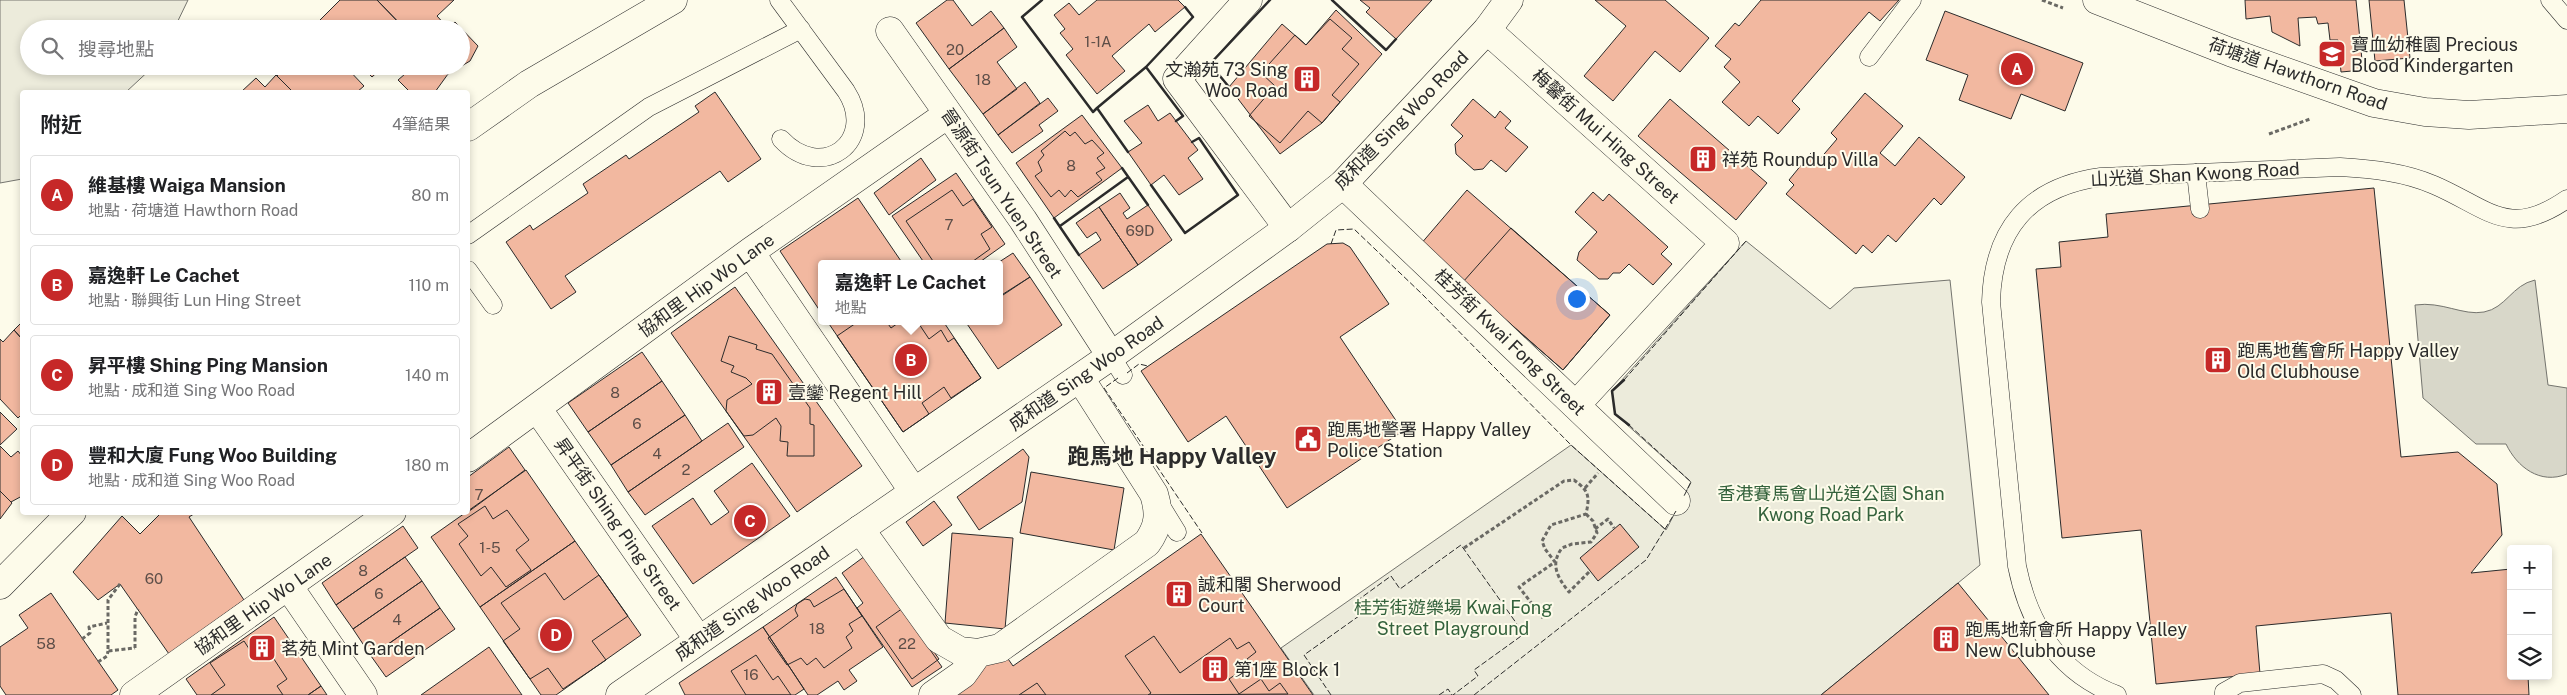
<!DOCTYPE html>
<html lang="zh-TW">
<meta charset="utf-8">
<style>
:root{--surface:#fff;--page:#f6f6f6;--text:#202124;--muted:#757577;--line:#e0e0e0;--accent:#c62828}
body{margin:0;font-family:"Public Sans","Noto Sans TC",sans-serif;background:var(--page);color:var(--text)}
.controls{position:absolute;right:15px;bottom:15px;display:grid;overflow:hidden;border-radius:5px;box-shadow:0 2px 8px #0003}
.controls button{width:45px;height:45px;display:grid;place-items:center;padding:0;border:0;border-bottom:1px solid var(--line);background:var(--surface);color:var(--text);font:25px sans-serif}
.you{position:absolute;left:1576px;top:298px;width:18px;height:18px;margin:-12px;border:4px solid #fff;border-radius:50%;background:#1a73e8;box-shadow:0 0 0 8px #1a73e833}
.badge{display:grid;place-items:center;width:32px;height:32px;border-radius:50%;background:var(--accent);color:#fff;font-size:16px;font-weight:700}
.pin{position:absolute;translate:-50% -50%;border:2px solid #fff;box-shadow:0 1px 5px #0006}
.popup{position:absolute;left:818px;top:260px;width:185px;height:65px;box-sizing:border-box;display:grid;place-content:center;border-radius:5px;background:var(--surface);filter:drop-shadow(0 1px 4px #0005);font-size:16px;white-space:nowrap;color:var(--muted)}
.popup b{font-size:19px;color:var(--text)}
.popup::after{content:'';position:absolute;left:50%;top:100%;margin-left:-10px;border:10px solid transparent;border-top-color:var(--surface)}
.list{margin:0;padding:0;list-style:none}
h2{display:flex;justify-content:space-between;align-items:center;height:65px;margin:0;padding:0 20px;font-size:21px}
h2 small{font-size:16px;font-weight:400;color:var(--muted)}
.list li{display:grid;grid-template-columns:32px 1fr auto;gap:15px;align-items:center;box-sizing:border-box;height:80px;margin:0 10px 10px;padding:0 10px;border:1px solid var(--line);border-radius:5px}
.list b{display:block;font-size:19px;white-space:nowrap}
.list p{margin:0;font-size:16px;white-space:nowrap;color:var(--muted)}
.list em{font-size:16px;font-style:normal;color:var(--muted)}
.icon{flex:none;width:28px;height:28px;fill:none;stroke:currentColor;stroke-width:2;stroke-linecap:round;stroke-linejoin:round}
.map{position:relative;flex:none;width:2567px;height:695px;overflow:hidden}
.search{position:absolute;background:var(--surface);box-shadow:0 2px 8px #0003;left:20px;top:20px;width:450px;height:55px;display:flex;align-items:center;gap:12px;box-sizing:border-box;padding:0 18px;border-radius:28px;color:var(--muted);font-size:19px}
.panel{position:absolute;background:var(--surface);box-shadow:0 2px 8px #0003;left:20px;top:90px;width:450px;height:425px;border-radius:5px}
.map>svg:first-child{display:block}
.green{fill:#ecebdb;stroke:#74746e}
.water{fill:#d8d7c9;stroke:#74746e}
.building{fill:#f2b8a0;stroke:#2b2b2b}
.lines{fill:none;stroke-linecap:round;stroke-linejoin:round}
.lane-casing{stroke:#2b2b2b;stroke-width:19}
.street-casing{stroke:#2b2b2b;stroke-width:29}
.secondary-casing{stroke:#2b2b2b;stroke-width:29}
.path{stroke:#6a6964;stroke-width:3;stroke-dasharray:4 2.5;stroke-linecap:butt}
.lane{stroke:#fdfbea;stroke-width:18}
.street{stroke:#fdfbea;stroke-width:28}
.secondary{stroke:#fdfbea;stroke-width:28}
.fence{stroke:#2b2b2b;stroke-width:1;stroke-dasharray:6 2.5;stroke-linecap:butt}
.wall{stroke:#2b2b2b;stroke-width:2.5}
.labels{text-anchor:middle;dominant-baseline:central;stroke-width:4;stroke-linejoin:round;paint-order:stroke}
.number-label{font-size:15px;fill:#5d4e48}
.poi-label{font-size:18px;fill:#2b2b2b;stroke:#fdfbea;text-anchor:start}
.street-label{font-size:18px;fill:#2b2b2b;stroke:#fdfbea}
.park-label{font-size:18px;fill:#34623c;stroke:#fdfbea}
.district-label{font-size:22px;font-weight:bold;fill:#2b2b2b;stroke:#fdfbea}
</style>
<div class="map">
<svg width="2567" height="695" viewBox="0 0 2567 695">
<rect width="100%" height="100%" fill="#fdfbea"/>
<path class="green" d="M0,0H188L174,29H29V66H154L126,92H22V179L0,183Z
M1746,241L1830,309L1854,288L1950,280L1980,565L1821,695H1314L1281,648L1571,445L1666,530L1691,482L1615,414L1612,391Z"/>
<path class="water" d="M2535,280L2548,385L2567,388V474C2540,485 2517,467 2506,444H2476L2423,398L2415,305C2442,301 2463,316 2484,312C2506,308 2512,285 2535,280Z"/>
<path class="building" d="M340,0H377L405,29H325L318,22Z
M377,0H454L437,16L448,28L455,22L478,46L470,61L448,74L441,66H461V29H405Z
M947,0H953L972,26L991,11L1004,28L949,69L916,23Z
M1097,0H1178L1185,7L1155,32L1149,24L1112,56L1125,71L1097,94L1066,55L1073,49L1060,33L1065,29L1054,15L1069,3L1079,15Z
M1360,0H1432L1396,39L1366,12L1370,8Z
M1595,0H1665L1709,38L1680,72L1655,51L1613,101L1584,76L1626,26Z
M1761,0H1899L1880,21L1869,12L1792,101L1800,109L1778,134L1758,116L1749,126L1722,102L1740,82L1724,67L1731,59L1715,46L1735,23L1739,26Z
M2245,0H2356L2363,70L2341,72L2338,40H2330L2328,23L2318,24L2316,17L2298,18L2300,46L2272,32L2270,16L2246,19Z
M2369,0H2404L2410,58L2375,61Z
M1336,10L1382,54L1322,123L1280,154L1229,87L1282,24L1306,45Z
M1945,11L2083,63L2065,111L2021,94L2011,119L1959,100L1968,75L1926,60Z
M1330,19L1352,38L1342,49L1359,64L1332,95L1340,102L1322,123L1308,111L1280,143L1249,116L1275,86L1261,73L1295,35L1306,45Z
M1004,28L1017,47L997,62L1017,89L983,114L949,69Z
M286,66H345L364,86L357,92H293L277,76Z
M361,66H384L372,77Z
M397,66H441L448,74L435,92H410L398,80L405,74Z
M276,75L293,92H241L256,78L265,87Z
M1025,82L1040,103L998,135L983,114Z
M715,92L761,159L728,182L720,171L565,276L576,292L551,309L506,242L530,225L533,230L588,193L583,184L626,155L629,159L699,112L695,106Z
M1865,93L1903,126L1880,153L1895,166L1919,137L1965,177L1941,205L1934,198L1896,242L1888,235L1872,253L1863,245L1856,254L1786,194L1794,185L1789,180L1811,153L1819,160L1837,139L1831,133Z
M1048,98L1058,111L1039,125L1043,131L1012,153L998,135Z
M1473,99L1495,118L1500,111L1511,121L1505,128L1528,147L1506,172L1491,160L1483,169L1474,170L1456,154L1455,144L1463,136L1451,125Z
M1670,99L1767,183L1736,220L1638,136Z
M1148,105L1158,121L1170,113L1198,150L1188,158L1203,179L1179,195L1164,175L1151,185L1128,152L1142,143L1124,121Z
M1082,115L1122,168L1054,218L1016,163Z
M1065,131L1070,136L1075,132L1085,144L1092,140L1104,153L1097,158L1105,168L1096,173L1102,180L1078,197L1071,190L1065,197L1059,190L1051,197L1035,176L1042,171L1038,162L1044,155L1041,151Z
M921,158L936,180L889,215L874,193Z
M956,173L1005,244L977,264H925L892,216Z
M2374,188L2401,457L2458,452L2497,484L2502,535L2471,573L2511,569V676H2528L2529,695H2398L2391,613L2256,626L2260,674L2156,684L2141,530L2062,538L2036,269L2061,267L2059,242L2108,237L2106,214Z
M952,190L963,206L973,199L992,227L981,234L990,249L969,264H935L906,221Z
M1467,190L1610,315L1563,370L1420,245Z
M1593,192L1603,201L1609,194L1668,247L1661,254L1672,264L1653,285L1629,264L1620,273H1613L1608,279H1599L1577,260L1579,252L1597,232L1575,212Z
M1120,193L1130,208L1123,213L1127,219L1148,205L1172,240L1138,265L1099,207Z
M858,198L903,264H822V314L780,251Z
M1099,207L1138,265L1103,289L1079,255L1101,240L1096,232L1087,238L1076,223Z
M1511,228L1610,315L1563,370L1463,282Z
M1343,243L1350,247L1389,304L1340,337L1403,431L1287,508L1226,416L1188,442L1141,371L1327,244Z
M1013,253L1030,277L1000,296V264H996Z
M1030,277L1062,325L998,369L965,321H1000V297Z
M735,287L862,466L797,512L671,333Z
M827,321H943L981,378L903,432Z
M859,321H886L891,328L901,321H917L929,339L941,330L948,342L954,338L981,378L951,398L944,387L922,403L929,414L903,432L837,336Z
M22,322V339L14,330Z
M14,330L22,339V414L18,418L0,399V339L3,342Z
M729,336L757,345L756,349L772,354L810,408V424L814,425V456H787L788,442L780,441L781,426L776,418L753,435L744,436L726,411L727,400L752,384L746,378L731,372L734,366L721,361Z
M642,352L662,381L588,432L568,403Z
M662,381L685,415L611,465L588,432Z
M0,412L17,429L0,445Z
M685,415L702,441L628,492L611,465Z
M728,423L744,447L645,515L628,492Z
M0,446L11,457L18,451L22,456V496L11,502L0,491Z
M509,447L525,470L468,512V477Z
M1023,449L1029,457L1022,502L979,530L957,497Z
M752,463L790,516L693,584L652,526L693,498L711,525L729,512L714,491Z
M526,470L575,541L480,607L431,537Z
M1031,472L1124,488L1114,550L1020,533Z
M0,491L12,503L0,519Z
M934,501L952,525L923,546L906,522Z
M485,506L493,519L507,510L529,540L516,550L531,570L506,587L491,567L481,576L459,544L468,536L458,524Z
M159,512H197L189,517L244,600L169,654L120,584L98,600L73,572L122,516L140,534L160,514Z
M1620,524L1639,547L1598,581L1580,558Z
M403,526L418,548L336,605L322,583Z
M952,533L1013,538L1005,629L945,623Z
M1201,534L1313,695H942L1004,653L1013,666Z
M575,541L641,635L556,695H541L480,607Z
M865,556L942,667L912,687L857,608L863,603L842,573Z
M405,557L422,581L353,629L336,605Z
M545,573L564,600L599,575L628,616L592,641L606,660L563,689L548,668L530,679L503,641L520,629L501,603Z
M836,577L883,647L849,670L857,681L844,690L838,681L817,695H808L763,627Z
M422,581L440,608L371,656L353,629Z
M1958,583L2049,695H1821Z
M844,589L862,616L849,624L853,631L846,637L852,648L824,668L816,658L807,665L801,658L787,665L768,638L798,616L795,610L797,604L805,599L810,600L814,607Z
M51,593L118,690L111,695H6L0,686V647L28,628L19,615Z
M440,608L455,629L386,677L371,656Z
M903,608L939,659L912,679L876,627Z
M274,617L321,686L308,695H197L186,679Z
M763,627L804,689L795,695H685L679,683Z
M1154,636L1180,673L1230,638L1237,649L1249,642L1256,652L1247,659L1251,664L1229,679L1239,694L1261,679L1269,691L1280,683L1288,694L1148,695L1151,693L1125,656Z
M244,641L257,661L270,653L287,679L277,686L283,695H211L225,685L210,663Z
M489,647L522,695H421Z
M756,655L773,680L778,676L791,695H746L731,671Z
M1037,683L1046,695H1019Z
M321,686L327,695H308Z"/>
<g class="lines">
<defs>
<path id="lane" d="M779,0L846,91C878,141 822,183 781,139
M2550,0L2567,20
M1869,57L1912,0
M2196,173L2200,209
M468,235L649,107L801,29
M468,270L493,305
M1111,356L1123,375
M1158,501L1177,532
M2117,695C2059,673 2029,625 2017,566L1991,302C1993,230 2028,187 2101,177L2340,167C2372,169 2404,172 2434,185C2488,208 2508,240 2567,199
M2224,695V692L2240,683L2323,674L2336,680L2352,695"/>
<path id="street" d="M1248,0L1177,79L1288,228
M2097,0L2230,52L2374,103L2425,112L2469,115L2567,109
M1487,30L1725,243L1576,405
M890,31L1023,220L1111,356
M468,127L529,84L673,0
M1343,184L1676,501
M750,252L914,492
M537,408L698,639
M468,458L750,252L948,114
M860,529L939,639L960,651L978,653L1000,648L1147,543C1159,526 1160,514 1154,494L1080,378
M0,585L72,512
M289,587L363,695
M134,695L392,512
M933,695L963,674L978,653"/>
<path id="secondary" d="M620,695L1111,356L1288,228L1343,184L1487,30L1509,0"/>
</defs>
<use href="#lane" class="lane-casing"/>
<use href="#street" class="street-casing"/>
<use href="#secondary" class="secondary-casing"/>
<path class="path" d="M2042,0L2063,8
M2269,134L2310,119
M1585,488L1598,473
M1586,514L1593,521L1597,533L1591,542L1572,544L1562,548C1550,564 1557,577 1569,592L1590,571
M1595,529L1608,519L1614,528
M1464,548L1564,481L1574,480C1589,491 1590,496 1586,514L1551,525L1542,541L1545,549L1555,562L1519,587L1543,618
M120,584L108,600V651L135,648
M82,639L90,633L89,627L107,623
M135,648V617L138,609
M98,662L107,656L108,651"/>
<use href="#lane" class="lane"/>
<use href="#street" class="street"/>
<use href="#secondary" class="secondary"/>
<path class="fence" d="M1331,244L1336,230L1354,229L1422,294L1571,445L1666,530
M1127,373L1139,364L1148,366
M1118,378L1104,388L1202,533
M1624,380L1746,241
M1629,425L1691,482L1684,496
M1331,695L1304,655L1366,611L1358,600L1391,576L1400,589L1461,545L1524,634L1474,670L1478,676L1453,695
M1439,695L1448,689L1452,695
M1474,695L1646,560L1676,511"/>
<path class="wall" d="M1042,0L1022,17L1093,112L1097,108
M1332,0L1386,50L1396,39
M1146,67L1193,17L1185,7
M1229,87L1210,64L1270,0
M1128,152L1097,108L1146,67L1183,116L1176,121
M1122,168L1148,205
M1151,185L1185,233L1238,195L1199,138L1192,142
M1054,218L1079,255
M1060,226L1128,177
M1624,380L1612,391L1615,414L1629,425"/>
</g>
<defs>
<symbol id="school-square" viewBox="-11 -11 22 22"><rect x="-9" y="-9" width="18" height="18" rx="4" fill="#c62828" stroke="#fdfbea"/><path d="M0-5L7-2L0 1L-7-2ZM-4 1L0 2.5L4 1V4Q0 6-4 4Z" fill="#fff"/></symbol>
<symbol id="building-square" viewBox="-11 -11 22 22"><rect x="-9" y="-9" width="18" height="18" rx="4" fill="#c62828" stroke="#fdfbea"/><path d="M-4-6H4V6H1V3H-1V6H-4ZM-2.5-4.3h1.7v1.8h-1.7ZM.8-4.3h1.7v1.8H.8ZM-2.5-1h1.7V.8h-1.7ZM.8-1h1.7V.8H.8Z" fill="#fff"/></symbol>
<symbol id="civic-square" viewBox="-11 -11 22 22"><rect x="-9" y="-9" width="18" height="18" rx="4" fill="#c62828" stroke="#fdfbea"/><path d="M-.6-6.5H3V-4.5H.6V-3L4-1V1h2V6H-6V1h2V-1L-.6-3ZM-1.2 2.5V6h2.4V2.5Z" fill="#fff"/></symbol>
</defs>
<g fill-rule="evenodd">
<use href="#school-square" x="2316" y="38" width="32" height="32"/>
<use href="#building-square" x="1291" y="63" width="32" height="32"/>
<use href="#building-square" x="1687" y="143" width="32" height="32"/>
<use href="#building-square" x="2202" y="344" width="32" height="32"/>
<use href="#building-square" x="753" y="376" width="32" height="32"/>
<use href="#civic-square" x="1292" y="423" width="32" height="32"/>
<use href="#building-square" x="1163" y="578" width="32" height="32"/>
<use href="#building-square" x="1930" y="623" width="32" height="32"/>
<use href="#building-square" x="246" y="632" width="32" height="32"/>
<use href="#building-square" x="1199" y="653" width="32" height="32"/>
</g>
<g class="labels">
<g class="number-label">
<text x="1098" y="41">1-1A</text>
<text x="955" y="49">20</text>
<text x="983" y="79">18</text>
<text x="1071" y="165">8</text>
<text x="949" y="224">7</text>
<text x="1140" y="230">69D</text>
<text x="615" y="392">8</text>
<text x="637" y="423">6</text>
<text x="657" y="453">4</text>
<text x="686" y="469">2</text>
<text x="479" y="494">7</text>
<text x="490" y="547">1-5</text>
<text x="363" y="570">8</text>
<text x="154" y="578">60</text>
<text x="379" y="593">6</text>
<text x="397" y="619">4</text>
<text x="817" y="628">18</text>
<text x="46" y="643">58</text>
<text x="907" y="643">22</text>
<text x="751" y="674">16</text>
</g>
<g class="poi-label">
<text x="2351" y="44">寶血幼稚園 Precious<tspan x="2351" dy="21">Blood Kindergarten</tspan></text>
<text x="1288" y="69" text-anchor="end">文瀚苑 73 Sing<tspan x="1288" dy="21">Woo Road</tspan></text>
<text x="1722" y="159">祥苑 Roundup Villa</text>
<text x="2237" y="350">跑馬地舊會所 Happy Valley<tspan x="2237" dy="21">Old Clubhouse</tspan></text>
<text x="788" y="392">壹鑾 Regent Hill</text>
<text x="1327" y="429">跑馬地警署 Happy Valley<tspan x="1327" dy="21">Police Station</tspan></text>
<text x="1198" y="584">誠和閣 Sherwood<tspan x="1198" dy="21">Court</tspan></text>
<text x="1965" y="629">跑馬地新會所 Happy Valley<tspan x="1965" dy="21">New Clubhouse</tspan></text>
<text x="281" y="648">茗苑 Mint Garden</text>
<text x="1234" y="669">第1座 Block 1</text>
</g>
<g class="street-label">
<text transform="translate(2298 74) rotate(19)">荷塘道 Hawthorn Road</text>
<text transform="translate(1401 120) rotate(-46)">成和道 Sing Woo Road</text>
<text transform="translate(1606 136) rotate(42)">梅馨街 Mui Hing Street</text>
<text transform="translate(2195 174) rotate(-3)">山光道 Shan Kwong Road</text>
<text transform="translate(1002 193) rotate(56)">晉源街 Tsun Yuen Street</text>
<text transform="translate(706 285) rotate(-36)">協和里 Hip Wo Lane</text>
<text transform="translate(1510 342) rotate(44)">桂芳街 Kwai Fong Street</text>
<text transform="translate(1086 373) rotate(-35)">成和道 Sing Woo Road</text>
<text transform="translate(618 524) rotate(55)">昇平街 Shing Ping Street</text>
<text transform="translate(752 603) rotate(-35)">成和道 Sing Woo Road</text>
<text transform="translate(263 604) rotate(-35)">協和里 Hip Wo Lane</text>
</g>
<g class="park-label">
<text x="1831" y="493">香港賽馬會山光道公園 Shan<tspan x="1831" dy="21">Kwong Road Park</tspan></text>
<text x="1453" y="607">桂芳街遊樂場 Kwai Fong<tspan x="1453" dy="21">Street Playground</tspan></text>
</g>
<g class="district-label">
<text x="1172" y="456">跑馬地 Happy Valley</text>
</g>
</g>
</svg>
<div class="controls">
<button>+</button>
<button>−</button>
<button><svg class="icon" aria-label="layers" viewBox="0 0 24 24"><path d="M12 4l9 5-9 5-9-5zM3 14l9 5 9-5"/></svg></button>
</div>
<div class="you"></div>
<div class="pin badge" style="left:2017px;top:69px">A</div>
<div class="pin badge" style="left:911px;top:360px">B</div>
<div class="popup"><b>嘉逸軒 Le Cachet</b>地點</div>
<div class="pin badge" style="left:750px;top:521px">C</div>
<div class="pin badge" style="left:556px;top:635px">D</div>
<div class="search"><svg class="icon" aria-label="search" viewBox="0 0 24 24"><circle cx="10" cy="10" r="6"/><path d="M15 15l6 6"/></svg>搜尋地點</div>
<section class="panel">
<h2>附近<small>4筆結果</small></h2>
<ul class="list">
<li><span class="badge">A</span><div><b>維基樓 Waiga Mansion</b><p>地點 · 荷塘道 Hawthorn Road</p></div><em>80 m</em></li>
<li><span class="badge">B</span><div><b>嘉逸軒 Le Cachet</b><p>地點 · 聯興街 Lun Hing Street</p></div><em>110 m</em></li>
<li><span class="badge">C</span><div><b>昇平樓 Shing Ping Mansion</b><p>地點 · 成和道 Sing Woo Road</p></div><em>140 m</em></li>
<li><span class="badge">D</span><div><b>豐和大廈 Fung Woo Building</b><p>地點 · 成和道 Sing Woo Road</p></div><em>180 m</em></li>
</ul>
</section>
</div>
